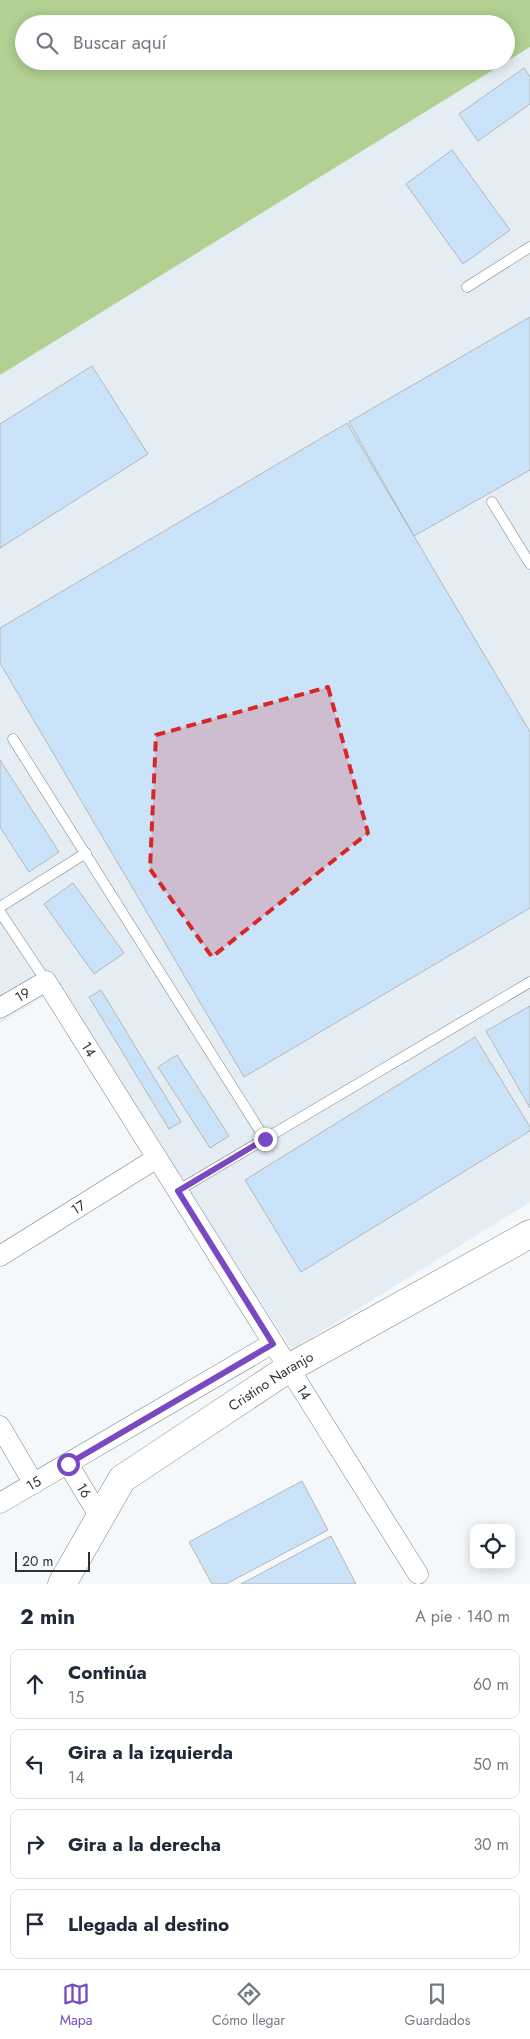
<!DOCTYPE html>
<html lang="es">
<meta charset="utf-8">
<style>
:root{--surface:#fff;--page:#f2f2f3;--text:#1f2937;--muted:#747a83;--line:#e0e1e3;--accent:#7849c1}
body{margin:0;font-family:Jost,sans-serif;background:var(--page);color:var(--text)}
.controls{position:absolute;right:15px;bottom:15px;display:grid;overflow:hidden;border-radius:10px;box-shadow:0 2px 12px #0003}
.controls button{width:45px;height:45px;display:grid;place-items:center;padding:0;border:0;border-bottom:1px solid var(--line);background:var(--surface);color:var(--text);font:25px sans-serif}
.scale{position:absolute;left:15px;bottom:12px;width:75px;box-sizing:border-box;padding-left:5px;border:2px solid #2e2f2f;border-top:0;font-size:14px;line-height:18px;white-space:nowrap;color:#2e2f2f;-webkit-text-stroke:4px #f5f8fa;paint-order:stroke}
.stop{position:absolute;width:15px;height:15px;margin:-11px;border:4px solid #7849c1;border-radius:50%;background:#fff}
.stop.end{background:#7849c1;border-color:#fff;box-shadow:0 1px 5px #0008}
.list{margin:0;padding:0;list-style:none}
h2{display:flex;justify-content:space-between;align-items:center;height:65px;margin:0;padding:0 20px;font-size:21px}
h2 small{font-size:16px;font-weight:400;color:var(--muted)}
.list li{display:grid;grid-template-columns:32px 1fr auto;gap:15px;align-items:center;box-sizing:border-box;height:70px;margin:0 10px 10px;padding:0 10px;border:1px solid var(--line);border-radius:10px}
.list b{display:block;font-size:19px;white-space:nowrap}
.list p{margin:0;font-size:16px;white-space:nowrap;color:var(--muted)}
.list em{font-size:16px;font-style:normal;color:var(--muted)}
.icon{flex:none;width:28px;height:28px;fill:none;stroke:currentColor;stroke-width:2;stroke-linecap:round;stroke-linejoin:round}
.map{position:relative;flex:none;width:530px;height:1584px;overflow:hidden}
.search{position:absolute;background:var(--surface);box-shadow:0 2px 12px #0003;left:15px;right:15px;top:15px;height:55px;display:flex;align-items:center;gap:12px;box-sizing:border-box;padding:0 18px;border-radius:28px;color:var(--muted);font-size:19px}
.sheet{height:385px;background:var(--surface)}
nav{display:flex;justify-content:space-around;align-items:center;box-sizing:border-box;height:70px;border-top:1px solid var(--line);background:var(--surface);font-size:14px;color:var(--muted)}
nav a{display:grid;justify-items:center;gap:2px}
nav .on{color:var(--accent)}
.map>svg:first-child{display:block}
.built{fill:#e4edf4}
.green{fill:#b1d091;fill-rule:evenodd}
.building{fill:#cbe3f8;stroke:#b5b7b9}
.lines{fill:none;stroke-linecap:round;stroke-linejoin:round}
.lane-casing{stroke:#7f8183;stroke-width:11}
.street-casing{stroke:#7f8183;stroke-width:21}
.secondary-casing{stroke:#7f8183;stroke-width:29}
.lane{stroke:#fff;stroke-width:10}
.street{stroke:#fff;stroke-width:20}
.secondary{stroke:#fff;stroke-width:28}
.route{stroke:#7849c1;stroke-width:6}
.marked{fill:#d62828;fill-opacity:0.2;stroke:#d62828;stroke-width:4;stroke-dasharray:10 6;stroke-linejoin:round}
.labels{text-anchor:middle;dominant-baseline:central;stroke-width:4;stroke-linejoin:round;paint-order:stroke}
.street-label{font-size:14px;fill:#2e2f2f;stroke:#f5f8fa}
</style>
<div class="map">
<svg width="530" height="1584" viewBox="0 0 530 1584">
<rect width="100%" height="100%" fill="#f5f8fa"/>
<path class="built" d="M530,47V1202L292,1350L58,988L0,1023V375Z"/>
<path class="green" d="M0,0H530V47L0,375ZM24,24H506V61H24Z"/>
<path class="building" d="M524,68L530,77V104L478,141L459,114Z
M452,150L510,230L463,264L406,184Z
M530,317V470L414,536L349,422Z
M92,366L148,454L0,548V424Z
M347,423L530,732V908L244,1077L0,663V628Z
M0,760L59,852L29,872L0,827Z
M73,883L124,953L94,974L44,904Z
M101,990L181,1122L169,1129L89,997Z
M530,1006V1108L486,1031Z
M475,1037L530,1127V1131L301,1272L245,1180Z
M177,1055L229,1136L210,1148L158,1067Z
M302,1481L328,1530L226,1584H212L189,1542Z
M331,1536L356,1584H241Z"/>
<g class="lines">
<defs>
<path id="lane" d="M467,287L530,247
M492,502L530,564
M13,739L265,1139
M0,907L86,853
M0,912L46,981
M177,1191L530,982"/>
<g id="street">
<path id="s1" d="M0,1008L46,981L418,1574"/>
<path id="s2" d="M0,1256L157,1158"/>
<path d="M0,1426L34,1484"/>
<path id="s3" d="M68,1464L100,1517"/>
<path id="s4" d="M0,1503L273,1343"/>
</g>
<g id="secondary">
<path id="s5" d="M62,1584L122,1479L289,1368L530,1234"/>
</g>
</defs>
<use href="#lane" class="lane-casing"/>
<use href="#street" class="street-casing"/>
<use href="#secondary" class="secondary-casing"/>
<use href="#lane" class="lane"/>
<use href="#street" class="street"/>
<use href="#secondary" class="secondary"/>
</g>
<g class="lines">
<path class="route" d="M68,1464L273,1344L178,1191L265,1139"/>
</g>
<path class="marked" d="M328,687L368,833L212,957L150,869L156,735Z"/>
<g class="labels">
<g class="street-label">
<text stroke="none"><textPath href="#s1" startOffset="26">19</textPath></text>
<text stroke="none"><textPath href="#s1" startOffset="134">14</textPath></text>
<text stroke="none"><textPath href="#s2" startOffset="92">17</textPath></text>
<text stroke="none"><textPath href="#s5" startOffset="299">Cristino Naranjo</textPath></text>
<text stroke="none"><textPath href="#s1" startOffset="539">14</textPath></text>
<text stroke="none"><textPath href="#s4" startOffset="39">15</textPath></text>
<text stroke="none"><textPath href="#s3" startOffset="31">16</textPath></text>
</g>
</g>
</svg>
<div class="controls">
<button><svg class="icon" aria-label="locate" viewBox="0 0 24 24"><circle cx="12" cy="12" r="6"/><path d="M12 2v4M12 18v4M2 12h4M18 12h4"/></svg></button>
</div>
<div class="scale">20 m</div>
<div class="stop" style="left:68px;top:1464px"></div>
<div class="stop end" style="left:265px;top:1139px"></div>
<div class="search"><svg class="icon" aria-label="search" viewBox="0 0 24 24"><circle cx="10" cy="10" r="6"/><path d="M15 15l6 6"/></svg>Buscar aquí</div>
</div>
<section class="sheet">
<h2>2 min<small>A pie · 140 m</small></h2>
<ul class="list">
<li><svg class="icon" aria-label="ahead" viewBox="0 0 24 24"><path d="M12 20V5M6 11l6-6 6 6"/></svg><div><b>Continúa</b><p>15</p></div><em>60 m</em></li>
<li><svg class="icon" aria-label="left" viewBox="0 0 24 24"><path d="M17 20v-9H6M10 6l-5 5 5 5"/></svg><div><b>Gira a la izquierda</b><p>14</p></div><em>50 m</em></li>
<li><svg class="icon" aria-label="right" viewBox="0 0 24 24"><path d="M7 20v-9h11M14 6l5 5-5 5"/></svg><div><b>Gira a la derecha</b></div><em>30 m</em></li>
<li><svg class="icon" aria-label="arrive" viewBox="0 0 24 24"><path d="M6 21V4h12l-3 4 3 4H6"/></svg><div><b>Llegada al destino</b></div></li>
</ul>
</section>
<nav>
<a class="on"><svg class="icon" aria-label="map" viewBox="0 0 24 24"><path d="M3 6l6-2 6 2 6-2v14l-6 2-6-2-6 2zM9 4v14M15 6v14"/></svg>Mapa</a>
<a><svg class="icon" aria-label="directions" viewBox="0 0 24 24"><path d="M12 3l9 9-9 9-9-9zM9 14v-3h6M13 9l2 2-2 2"/></svg>Cómo llegar</a>
<a><svg class="icon" aria-label="saved" viewBox="0 0 24 24"><path d="M7 4h10v16l-5-4-5 4z"/></svg>Guardados</a>
</nav>
